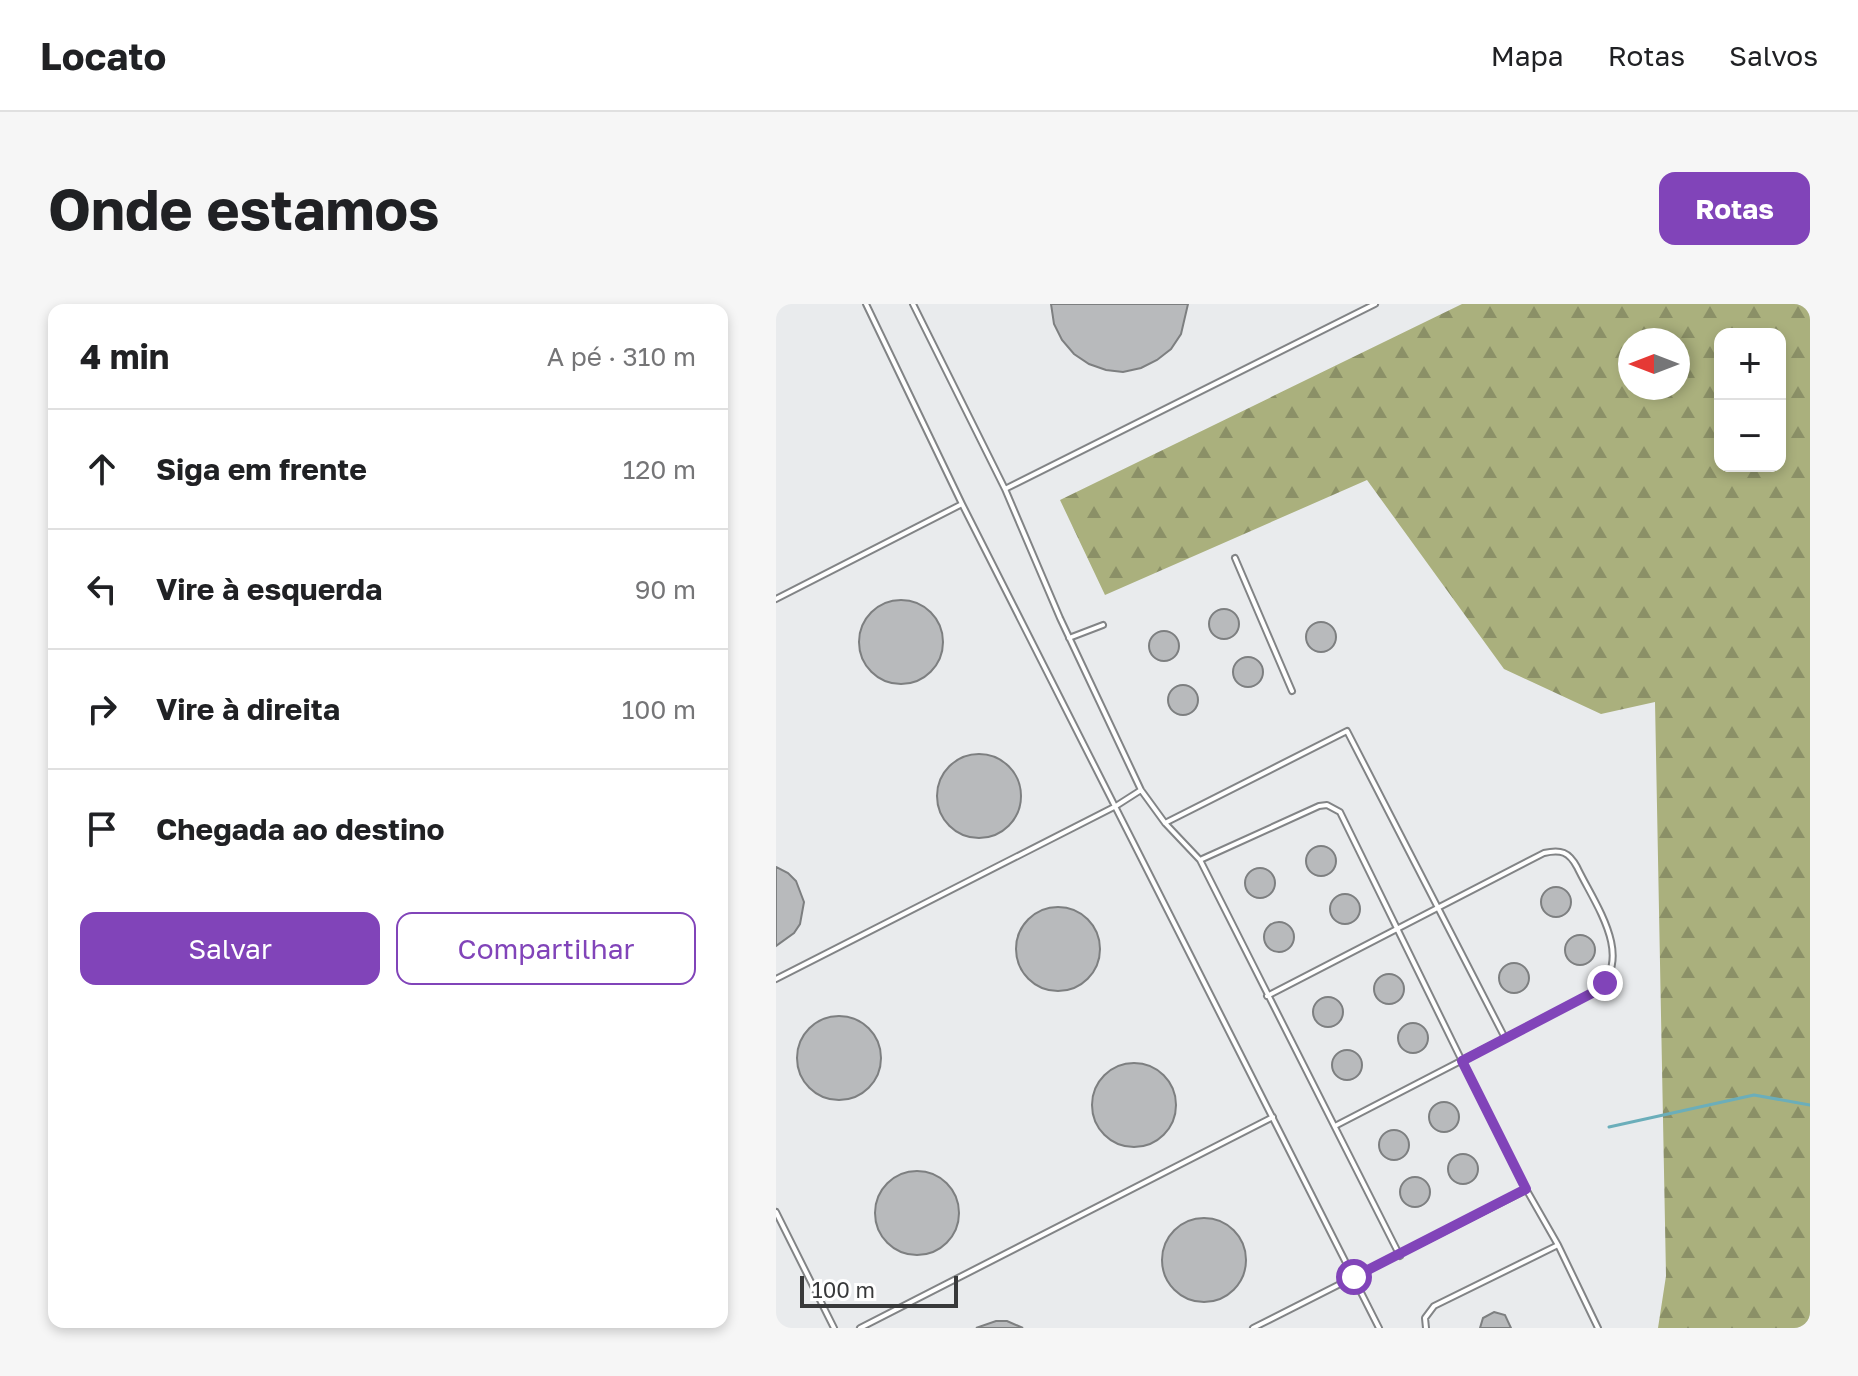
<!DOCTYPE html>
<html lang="pt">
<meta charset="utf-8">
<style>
:root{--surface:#fff;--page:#f6f6f6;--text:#202124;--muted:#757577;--line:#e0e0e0;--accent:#8144b9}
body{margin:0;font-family:"Golos Text",sans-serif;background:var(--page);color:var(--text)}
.controls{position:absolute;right:24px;top:24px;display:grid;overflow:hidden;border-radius:16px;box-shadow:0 4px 12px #0003}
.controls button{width:72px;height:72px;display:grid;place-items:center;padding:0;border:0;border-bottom:2px solid var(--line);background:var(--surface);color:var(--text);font:40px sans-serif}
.compass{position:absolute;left:842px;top:24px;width:72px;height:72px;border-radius:50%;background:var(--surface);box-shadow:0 4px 12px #0003;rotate:270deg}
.scale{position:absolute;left:24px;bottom:20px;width:158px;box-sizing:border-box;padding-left:8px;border:4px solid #38393a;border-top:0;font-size:22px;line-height:28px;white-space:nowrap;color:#38393a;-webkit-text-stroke:6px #fff;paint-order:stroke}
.stop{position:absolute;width:24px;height:24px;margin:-18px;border:6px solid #8144b9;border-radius:50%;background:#fff}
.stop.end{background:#8144b9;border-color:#fff;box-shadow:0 2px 8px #0008}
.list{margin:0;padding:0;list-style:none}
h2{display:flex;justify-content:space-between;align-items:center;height:104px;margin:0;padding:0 32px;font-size:34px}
h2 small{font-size:26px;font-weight:400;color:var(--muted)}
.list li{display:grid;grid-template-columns:52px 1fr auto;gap:24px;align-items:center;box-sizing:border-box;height:120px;padding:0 32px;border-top:2px solid var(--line)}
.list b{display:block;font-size:30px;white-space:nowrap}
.list em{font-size:26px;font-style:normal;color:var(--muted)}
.actions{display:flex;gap:16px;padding:24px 32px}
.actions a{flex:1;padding:18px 0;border:2px solid var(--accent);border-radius:16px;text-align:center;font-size:28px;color:var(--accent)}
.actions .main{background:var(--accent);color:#fff}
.icon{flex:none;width:44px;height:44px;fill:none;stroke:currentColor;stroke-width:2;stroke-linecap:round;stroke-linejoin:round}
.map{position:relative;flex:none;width:1034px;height:1024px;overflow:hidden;border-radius:16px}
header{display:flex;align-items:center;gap:48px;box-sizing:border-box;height:112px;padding:0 40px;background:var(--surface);border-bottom:2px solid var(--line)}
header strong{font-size:38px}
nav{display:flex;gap:44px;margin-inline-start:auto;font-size:28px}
.intro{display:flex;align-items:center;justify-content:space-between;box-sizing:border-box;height:192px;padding:0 48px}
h1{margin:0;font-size:56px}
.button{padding:20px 36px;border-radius:16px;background:var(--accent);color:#fff;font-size:28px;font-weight:700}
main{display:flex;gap:48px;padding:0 48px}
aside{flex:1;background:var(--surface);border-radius:16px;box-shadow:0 4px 12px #0003}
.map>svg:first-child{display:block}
.forest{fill:url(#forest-firs);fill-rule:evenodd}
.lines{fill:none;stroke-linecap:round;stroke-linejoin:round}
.stream{stroke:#6baeba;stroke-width:3}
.building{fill:#b8babc;stroke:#7d7f80;stroke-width:2}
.service-casing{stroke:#828486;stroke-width:8}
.service{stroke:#fff;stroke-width:4}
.route{stroke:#8144b9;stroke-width:10}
</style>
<header>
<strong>Locato</strong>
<nav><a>Mapa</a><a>Rotas</a><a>Salvos</a></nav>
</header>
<div class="intro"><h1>Onde estamos</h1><a class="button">Rotas</a></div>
<main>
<aside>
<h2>4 min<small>A pé · 310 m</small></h2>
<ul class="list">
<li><svg class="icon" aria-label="ahead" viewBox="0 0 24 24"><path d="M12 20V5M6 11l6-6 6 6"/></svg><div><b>Siga em frente</b></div><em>120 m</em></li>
<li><svg class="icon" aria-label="left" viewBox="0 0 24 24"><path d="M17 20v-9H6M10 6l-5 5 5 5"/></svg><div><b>Vire à esquerda</b></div><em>90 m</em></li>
<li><svg class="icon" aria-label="right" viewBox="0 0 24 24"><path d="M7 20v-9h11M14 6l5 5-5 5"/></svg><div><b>Vire à direita</b></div><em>100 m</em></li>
<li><svg class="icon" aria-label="arrive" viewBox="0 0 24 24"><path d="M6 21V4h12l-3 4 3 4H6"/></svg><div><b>Chegada ao destino</b></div></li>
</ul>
<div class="actions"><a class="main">Salvar</a><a>Compartilhar</a></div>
</aside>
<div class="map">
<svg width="1034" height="1024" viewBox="0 0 1034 1024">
<defs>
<pattern id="forest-firs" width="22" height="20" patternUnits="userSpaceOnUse" patternTransform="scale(2)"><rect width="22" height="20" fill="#aab07d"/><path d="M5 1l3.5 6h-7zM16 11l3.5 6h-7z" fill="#8b9067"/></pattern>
</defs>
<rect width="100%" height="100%" fill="#e9ebed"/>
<path class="forest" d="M686,0H1034V1024H882L890,972L879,398L825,410L728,365L591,176L329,291L284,196ZM944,30H1004V162H944ZM854,36H902V84H854Z"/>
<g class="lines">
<path class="stream" d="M833,823L978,791L1034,801"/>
</g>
<path class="building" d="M275,0H412L405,30L395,45L381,56L365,64L347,68L330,66L313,60L298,50L286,36L278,20Z
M83 338a42 42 0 1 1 84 0a42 42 0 1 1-84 0Z
M433 320a15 15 0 1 1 30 0a15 15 0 1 1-30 0Z
M530 333a15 15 0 1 1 30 0a15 15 0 1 1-30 0Z
M373 342a15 15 0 1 1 30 0a15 15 0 1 1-30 0Z
M457 368a15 15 0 1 1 30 0a15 15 0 1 1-30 0Z
M392 396a15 15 0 1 1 30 0a15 15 0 1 1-30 0Z
M161 492a42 42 0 1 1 84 0a42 42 0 1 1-84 0Z
M530 557a15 15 0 1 1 30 0a15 15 0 1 1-30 0Z
M0,563L12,569L20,577L28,598L24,620L18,629L0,642Z
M469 579a15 15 0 1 1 30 0a15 15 0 1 1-30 0Z
M765 598a15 15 0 1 1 30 0a15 15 0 1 1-30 0Z
M554 605a15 15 0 1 1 30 0a15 15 0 1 1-30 0Z
M240 645a42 42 0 1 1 84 0a42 42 0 1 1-84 0Z
M488 633a15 15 0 1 1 30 0a15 15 0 1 1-30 0Z
M789 646a15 15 0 1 1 30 0a15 15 0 1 1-30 0Z
M723 674a15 15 0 1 1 30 0a15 15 0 1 1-30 0Z
M598 685a15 15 0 1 1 30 0a15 15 0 1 1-30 0Z
M537 708a15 15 0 1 1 30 0a15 15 0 1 1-30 0Z
M21 754a42 42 0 1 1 84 0a42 42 0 1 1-84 0Z
M622 734a15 15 0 1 1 30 0a15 15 0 1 1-30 0Z
M556 761a15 15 0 1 1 30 0a15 15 0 1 1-30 0Z
M316 801a42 42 0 1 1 84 0a42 42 0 1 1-84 0Z
M653 813a15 15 0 1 1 30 0a15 15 0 1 1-30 0Z
M603 841a15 15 0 1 1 30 0a15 15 0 1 1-30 0Z
M672 865a15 15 0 1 1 30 0a15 15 0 1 1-30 0Z
M99 909a42 42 0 1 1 84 0a42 42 0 1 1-84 0Z
M624 888a15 15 0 1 1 30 0a15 15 0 1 1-30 0Z
M386 956a42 42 0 1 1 84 0a42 42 0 1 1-84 0Z
M718,1008L729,1011L735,1024H704L707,1014Z
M220,1017H231L247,1024H200Z"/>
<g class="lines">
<defs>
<path id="service" d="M90,0L186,200L603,1024
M137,0L229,185L284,314L365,486L389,519L424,556
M229,185L599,0
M459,254L516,387
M0,295L186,200
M293,334L327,321
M389,519L571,427L729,734
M0,675L340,502L365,486
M491,692L768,549C785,545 793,548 801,563C818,599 860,654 820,687L559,822
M0,908L58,1024
M624,952L424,556L543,502L551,501L564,508L686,757L750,885L782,941L822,1024
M84,1024L497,813
M477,1024L750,886
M650,1024L649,1014L658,1002L782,941"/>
</defs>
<use href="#service" class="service-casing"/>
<use href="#service" class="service"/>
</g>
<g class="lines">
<path class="route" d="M578,973L750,885L686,757L820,687L829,679"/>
</g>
</svg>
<div class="controls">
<button>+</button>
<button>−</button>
</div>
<svg class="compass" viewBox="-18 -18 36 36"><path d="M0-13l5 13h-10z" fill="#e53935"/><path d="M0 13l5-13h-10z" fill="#757577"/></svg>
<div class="scale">100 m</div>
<div class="stop" style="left:578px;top:973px"></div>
<div class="stop end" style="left:829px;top:679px"></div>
</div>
</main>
